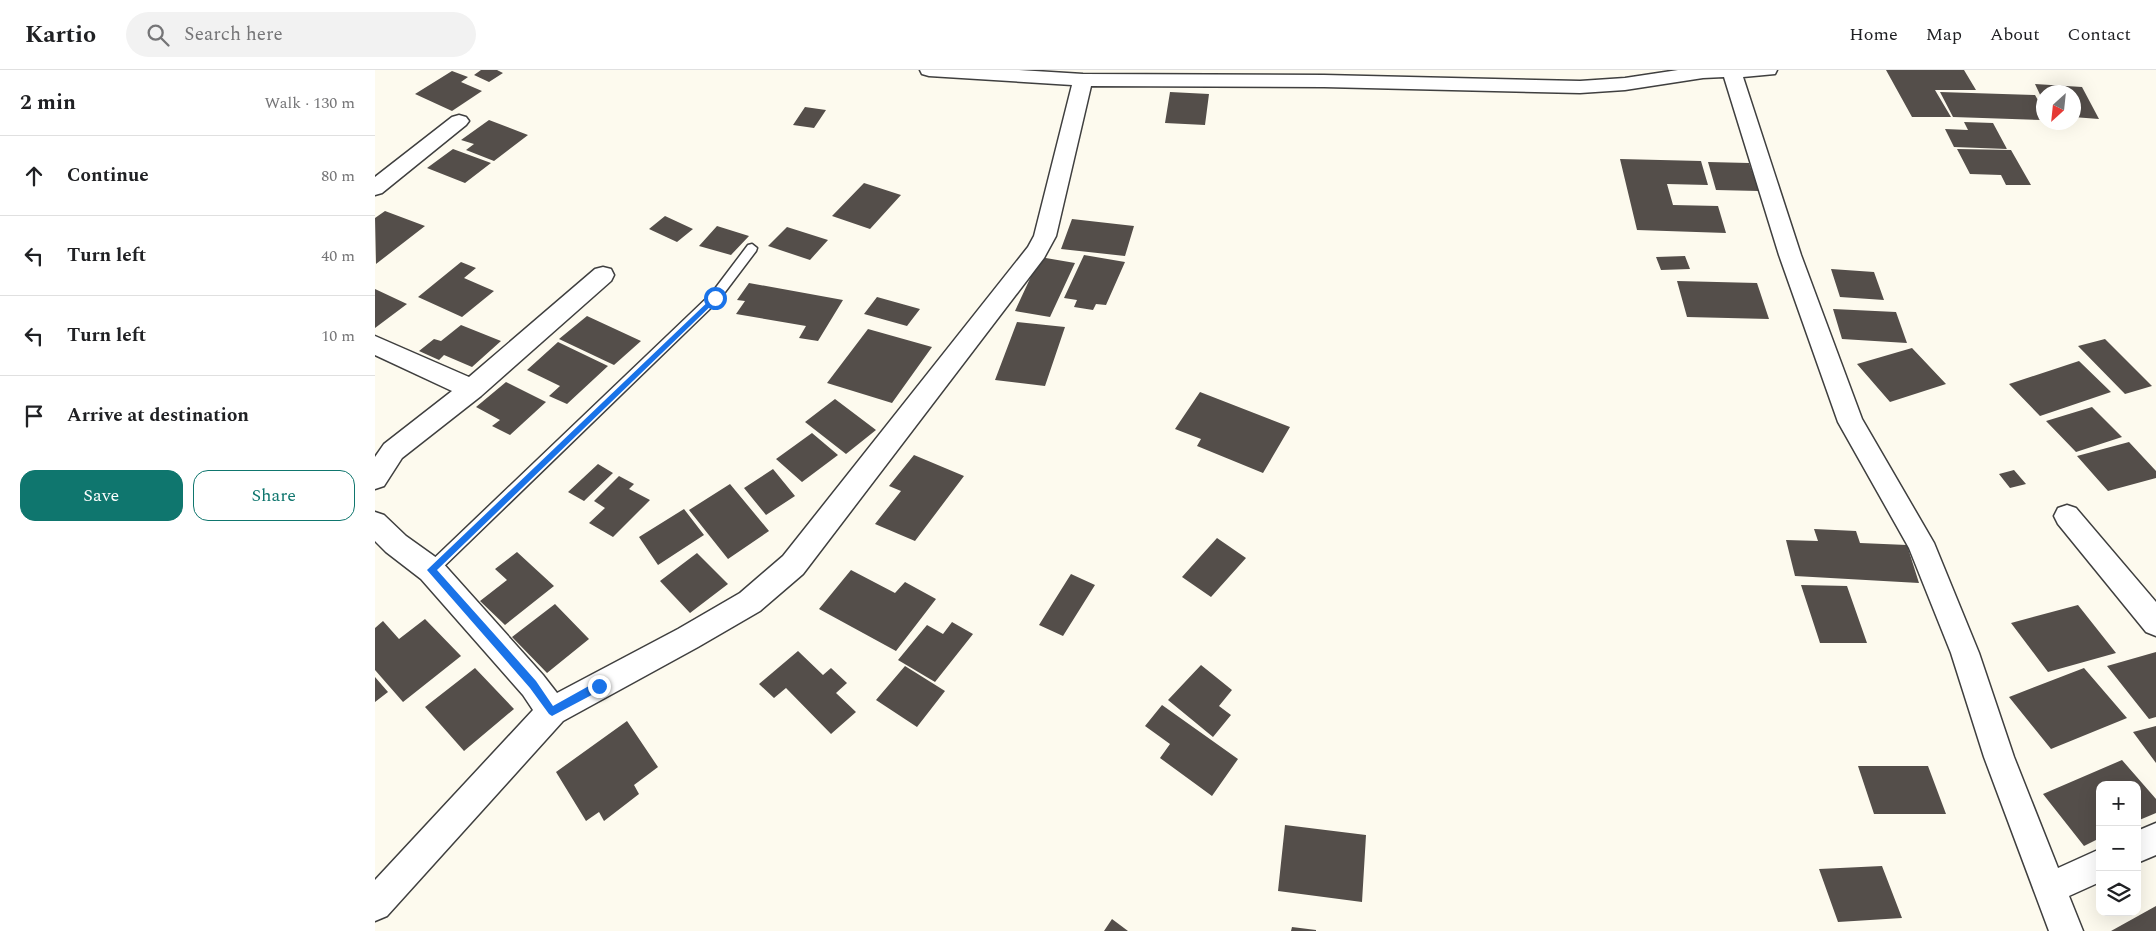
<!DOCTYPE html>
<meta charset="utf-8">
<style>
:root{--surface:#fff;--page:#f2f2f2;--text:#202124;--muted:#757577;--line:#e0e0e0;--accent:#0f766e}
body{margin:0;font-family:Spectral,serif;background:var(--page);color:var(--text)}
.controls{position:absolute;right:15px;bottom:15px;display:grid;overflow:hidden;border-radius:10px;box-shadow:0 5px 20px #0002}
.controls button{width:45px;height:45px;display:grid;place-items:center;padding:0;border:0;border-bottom:1px solid var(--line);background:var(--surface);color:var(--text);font:25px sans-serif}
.compass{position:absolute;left:1661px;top:15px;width:45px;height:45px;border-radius:50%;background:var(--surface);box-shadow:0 5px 20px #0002;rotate:207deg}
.stop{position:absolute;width:15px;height:15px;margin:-11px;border:4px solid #1a73e8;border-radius:50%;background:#fff}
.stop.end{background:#1a73e8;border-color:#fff;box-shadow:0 1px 5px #0008}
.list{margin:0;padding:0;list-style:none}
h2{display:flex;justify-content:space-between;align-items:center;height:65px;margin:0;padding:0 20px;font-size:21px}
h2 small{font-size:16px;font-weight:400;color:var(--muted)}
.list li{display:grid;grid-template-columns:32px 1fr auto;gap:15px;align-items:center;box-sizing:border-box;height:80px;padding:0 20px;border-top:1px solid var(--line)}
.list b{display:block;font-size:19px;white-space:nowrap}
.list em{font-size:16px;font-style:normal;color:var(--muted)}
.actions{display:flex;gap:10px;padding:15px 20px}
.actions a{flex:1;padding:11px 0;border:1px solid var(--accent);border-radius:15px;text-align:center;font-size:18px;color:var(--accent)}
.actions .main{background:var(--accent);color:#fff}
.icon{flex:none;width:28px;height:28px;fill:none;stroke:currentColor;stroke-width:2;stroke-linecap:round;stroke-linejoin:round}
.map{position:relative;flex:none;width:1781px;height:861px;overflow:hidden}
header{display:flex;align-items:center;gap:30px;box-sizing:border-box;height:70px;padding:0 25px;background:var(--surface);border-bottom:1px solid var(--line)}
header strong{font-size:24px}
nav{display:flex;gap:28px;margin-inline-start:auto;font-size:18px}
.search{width:350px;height:45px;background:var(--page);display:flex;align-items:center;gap:12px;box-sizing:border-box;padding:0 18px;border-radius:28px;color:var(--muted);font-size:19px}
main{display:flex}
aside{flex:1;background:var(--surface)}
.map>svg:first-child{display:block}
.building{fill:#544e4a}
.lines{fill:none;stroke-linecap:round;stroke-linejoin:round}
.service-casing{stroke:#3f3f3f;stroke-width:3}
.minor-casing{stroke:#3f3f3f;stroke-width:3}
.service{fill:#fff;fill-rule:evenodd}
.minor{fill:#fff;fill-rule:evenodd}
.route{fill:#1a73e8}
</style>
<header>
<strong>Kartio</strong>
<div class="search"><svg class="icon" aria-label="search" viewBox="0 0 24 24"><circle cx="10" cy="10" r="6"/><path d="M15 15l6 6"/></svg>Search here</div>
<nav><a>Home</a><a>Map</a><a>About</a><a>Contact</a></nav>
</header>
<main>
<aside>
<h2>2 min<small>Walk · 130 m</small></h2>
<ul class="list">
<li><svg class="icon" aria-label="ahead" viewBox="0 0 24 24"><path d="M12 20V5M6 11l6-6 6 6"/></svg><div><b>Continue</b></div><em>80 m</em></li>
<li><svg class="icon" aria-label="left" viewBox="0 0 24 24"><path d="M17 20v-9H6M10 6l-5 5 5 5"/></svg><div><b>Turn left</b></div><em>40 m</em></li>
<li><svg class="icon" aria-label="left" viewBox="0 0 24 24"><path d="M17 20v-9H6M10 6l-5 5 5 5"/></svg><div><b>Turn left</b></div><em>10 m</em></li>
<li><svg class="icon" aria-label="arrive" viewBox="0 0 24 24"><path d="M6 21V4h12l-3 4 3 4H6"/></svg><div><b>Arrive at destination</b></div></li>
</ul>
<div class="actions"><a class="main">Save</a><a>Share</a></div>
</aside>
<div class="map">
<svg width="1781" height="861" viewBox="0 0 1781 861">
<rect width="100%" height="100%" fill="#fdfaee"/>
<path class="building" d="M106,0H122L128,3L114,12L99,5Z
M1511,0H1589L1601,20H1560L1576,47H1537Z
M77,1L93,7L86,12L107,21L77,41L40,24Z
M1660,14L1707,17L1724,49L1698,47V22H1668V31Z
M795,22L834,24L830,55L790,53Z
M1565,22L1660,25L1668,39V50L1578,47Z
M430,37L451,40L439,58L418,55Z
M114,50L153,65L119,91L91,80L99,74L86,70Z
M1589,52L1618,53L1632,79L1579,77L1570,59L1593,60Z
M78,79L116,93L90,113L52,98Z
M1582,79L1636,80L1656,115H1631L1626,105L1595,104Z
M1245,89L1326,91L1333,115L1292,114L1298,135L1343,136L1351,163L1262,160Z
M1333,92L1374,93L1384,121L1341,120Z
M489,113L526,125L495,159L457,146Z
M10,141L50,156L1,194L0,148Z
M290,146L318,159L302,172L274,159Z
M697,149L759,156L750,186L686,179Z
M342,156L374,166L356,185L324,176Z
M412,157L453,170L435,190L393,176Z
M709,185L750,192L731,235L721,234L718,240L699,237L702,230L689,228Z
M1310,186L1315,199L1286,200L1281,187Z
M665,187L700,193L675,247L640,241Z
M86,192L101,198L89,208L119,221L87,247L43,227Z
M1456,199L1499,202L1509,230L1465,227Z
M1302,211L1382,213L1394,249L1312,247Z
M374,213L468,230L443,271L424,268L431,256L361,244L370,231L362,230Z
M0,219L32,234L0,258Z
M502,227L545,239L532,256L489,244Z
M1458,239L1521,242L1532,273L1467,269Z
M212,246L266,271L239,295L184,269Z
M642,252L690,257L670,316L620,310Z
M86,255L126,271L97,297L69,285L64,290L44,281L59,269L66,271Z
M493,259L557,277L517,333L452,313Z
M1730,269L1777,316L1750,324L1703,276Z
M183,272L233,296L192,334L174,326L185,316L152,300Z
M1537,278L1571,314L1515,332L1482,294Z
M1704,291L1736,322L1665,346L1634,314Z
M131,312L171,332L135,365L117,356L125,350L101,337Z
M825,322L915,357L888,403L822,376L826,369L800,359Z
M460,329L501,360L471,384L430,352Z
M1717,337L1747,367L1701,382L1671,351Z
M437,363L463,385L427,412L401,389Z
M1754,372L1781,401V408L1733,421L1702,386Z
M539,385L589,406L540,471L500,454L526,421L514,416Z
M223,394L238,403L209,431L193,422Z
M398,399L420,426L391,445L369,418Z
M1639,400L1651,414L1635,418L1624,404Z
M244,406L259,414L254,419L275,430L238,467L214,453L230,438L219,431Z
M355,414L394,461L353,489L314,440Z
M309,439L329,465L283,495L264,467Z
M1439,459L1481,461L1485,473L1532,475L1544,513L1420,506L1411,470L1443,471Z
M842,468L871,488L836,527L807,507Z
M142,482L179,516L130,555L105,531L132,510L120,499Z
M322,483L353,514L315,543L285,511Z
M476,500L520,523L530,512L561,529L521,581L444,539Z
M696,504L720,515L688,566L664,555Z
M1426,515L1472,516L1492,573H1445Z
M180,534L214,569L172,603L137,567Z
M1703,535L1741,583L1673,602L1636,553Z
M50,549L86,586L28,632L0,600V558L8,551L24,569Z
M577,552L598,564L560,612L523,590L552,555L568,564Z
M423,581L448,605L456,598L472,613L461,623L481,642L456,664L411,618L399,628L384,614Z
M1781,582V647L1774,649L1732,596Z
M826,595L857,620L844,636L856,645L838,667L793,630Z
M530,596L570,621L542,657L501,630Z
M100,598L139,639L89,681L50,637Z
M1709,598L1752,648L1676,679L1634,627Z
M0,607L13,622L0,632Z
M787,635L863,689L837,726L785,688L795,674L770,656Z
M252,651L283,697L259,715L264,724L229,751L224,742L211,751L181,702Z
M1781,656V693L1758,662Z
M1747,690L1781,729V743L1762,751V715H1725V768L1709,776L1668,724Z
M1483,696H1553L1571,744H1499Z
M910,755L991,765L987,832L903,821Z
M1507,796L1527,848L1463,852L1444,799Z
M1781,836V861H1736Z
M737,849L753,861H729Z
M917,857L941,860V861H916Z"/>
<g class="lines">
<defs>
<path id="service" d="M377,174L382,178L381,181L344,230L61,504L56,506L51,504L49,500L51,496L336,224L373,175Z"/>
<path id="minor" d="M545,0H644L708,4L949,5L1205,11L1250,8L1303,0H1402L1400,4L1368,7L1426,185L1487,349L1559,473L1604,583L1639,687L1683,798L1725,779V812L1694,826L1708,861H1674L1609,687L1576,583L1534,478L1463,352L1404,185L1349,7L1328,8L1250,20L1205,23L949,17L716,16L681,166L669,188L428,504L385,541L323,577L188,651L12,846L0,851V810L158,640L148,625L46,509L11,482L0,471V442L9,445L31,466L66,491L168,605L182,623L303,559L365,523L408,486L653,177L659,166L697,15L554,6L547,4Z
M84,45L91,47L94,51L91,55L7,123L0,125V107L77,47Z
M228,197L236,199L239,205L236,211L106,326L27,388L9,416L0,419V387L9,374L77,321L0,285V266L94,307L220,199Z
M1692,435L1701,438L1781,532V566L1771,562L1683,454L1679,446L1683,438Z
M1781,753V785L1762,793V761Z"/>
</defs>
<use href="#service" class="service-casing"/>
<use href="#minor" class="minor-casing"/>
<use href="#service" class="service"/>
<use href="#minor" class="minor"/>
</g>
<path class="route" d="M340,225L344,228L343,229L62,500L161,611L178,636L221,612H228V619L177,646L174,644L155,618L52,500Z"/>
</svg>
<div class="controls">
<button>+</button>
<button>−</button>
<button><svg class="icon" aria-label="layers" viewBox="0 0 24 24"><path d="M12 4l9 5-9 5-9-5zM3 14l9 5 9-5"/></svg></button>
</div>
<svg class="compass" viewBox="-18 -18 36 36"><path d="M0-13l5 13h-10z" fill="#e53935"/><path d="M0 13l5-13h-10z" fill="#757577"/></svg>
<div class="stop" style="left:340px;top:228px"></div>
<div class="stop end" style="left:224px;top:616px"></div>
</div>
</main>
